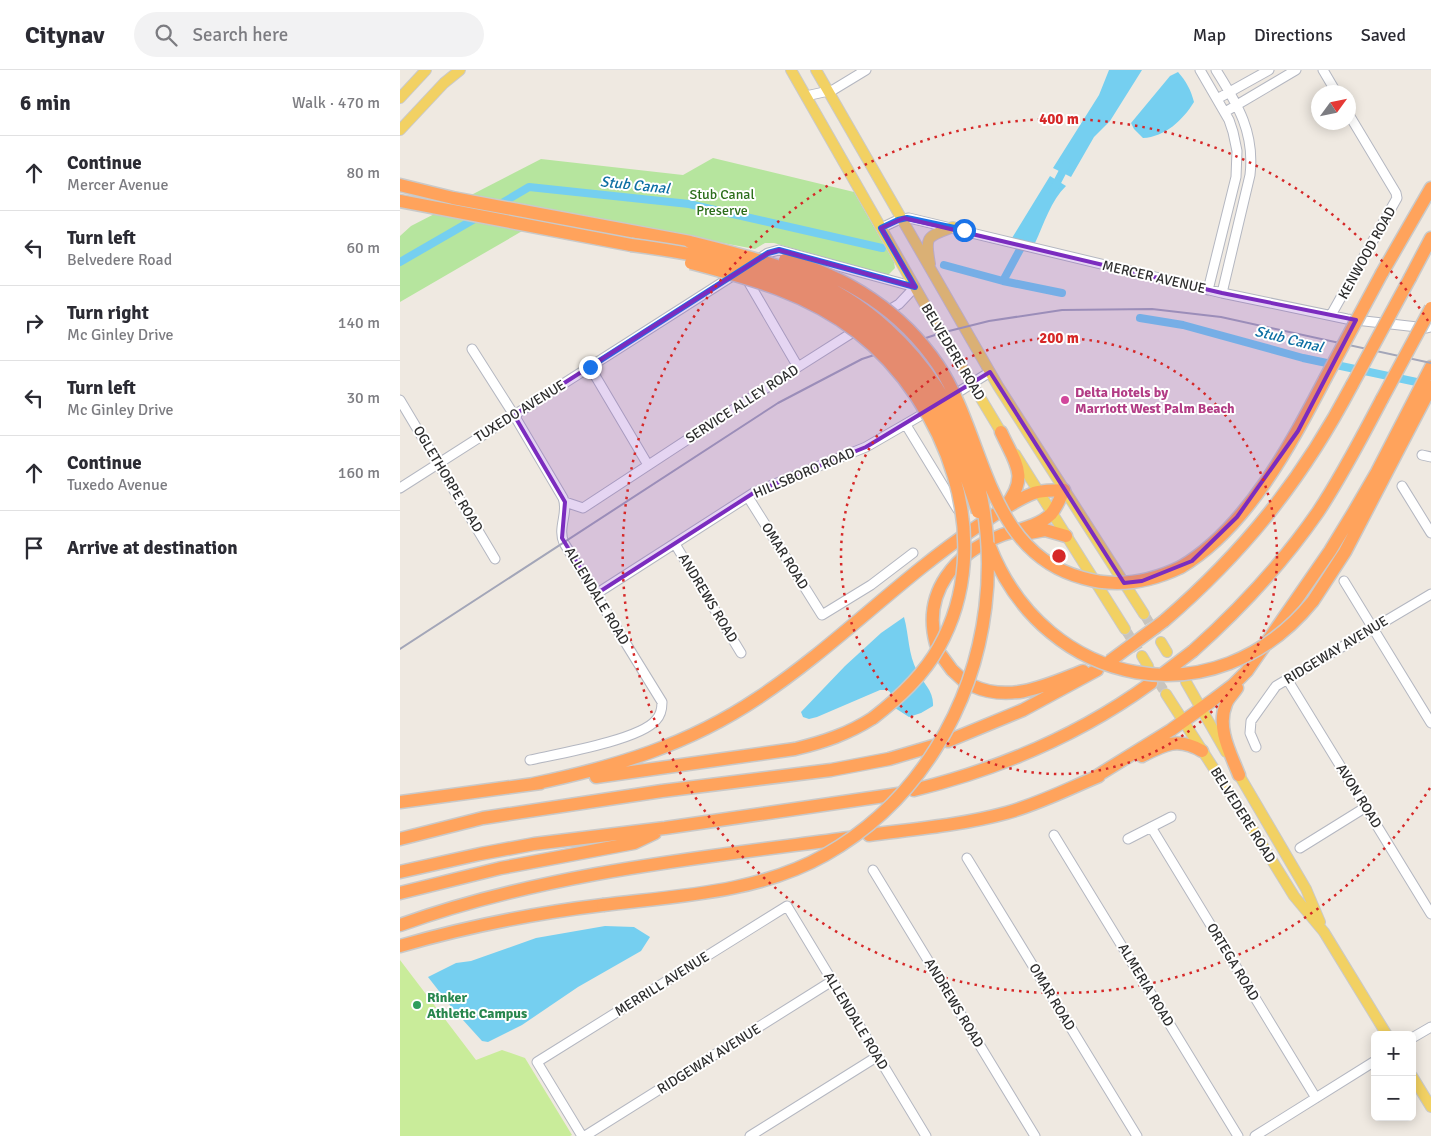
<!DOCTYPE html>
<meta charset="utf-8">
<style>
:root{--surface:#fff;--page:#f2f2f3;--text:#2b2b33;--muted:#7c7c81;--line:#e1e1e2}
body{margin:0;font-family:Signika,sans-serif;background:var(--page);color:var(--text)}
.controls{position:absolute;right:15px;bottom:15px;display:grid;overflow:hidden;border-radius:8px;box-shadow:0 2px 12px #0003}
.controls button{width:45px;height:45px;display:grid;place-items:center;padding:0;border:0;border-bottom:1px solid var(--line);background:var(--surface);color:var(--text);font:25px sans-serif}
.compass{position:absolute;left:911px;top:15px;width:45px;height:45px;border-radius:50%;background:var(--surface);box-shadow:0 2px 12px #0003;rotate:57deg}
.stop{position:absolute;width:15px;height:15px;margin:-11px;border:4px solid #1a73e8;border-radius:50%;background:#fff}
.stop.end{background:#1a73e8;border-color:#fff;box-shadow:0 1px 5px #0008}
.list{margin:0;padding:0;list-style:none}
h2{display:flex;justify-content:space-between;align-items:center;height:65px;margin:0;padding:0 20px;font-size:21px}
h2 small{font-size:16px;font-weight:400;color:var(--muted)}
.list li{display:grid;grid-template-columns:32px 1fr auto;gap:15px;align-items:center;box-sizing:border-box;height:75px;padding:0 20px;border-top:1px solid var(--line)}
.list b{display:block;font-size:19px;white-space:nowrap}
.list p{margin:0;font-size:16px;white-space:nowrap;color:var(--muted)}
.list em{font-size:16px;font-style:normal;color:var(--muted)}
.icon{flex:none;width:28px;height:28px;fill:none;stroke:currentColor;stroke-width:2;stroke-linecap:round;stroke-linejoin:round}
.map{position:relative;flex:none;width:1031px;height:1066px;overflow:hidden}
header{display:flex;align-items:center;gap:30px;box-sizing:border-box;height:70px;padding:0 25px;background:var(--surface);border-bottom:1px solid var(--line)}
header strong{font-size:24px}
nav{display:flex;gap:28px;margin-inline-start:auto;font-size:18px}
.search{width:350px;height:45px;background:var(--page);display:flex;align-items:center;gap:12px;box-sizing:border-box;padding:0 18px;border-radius:28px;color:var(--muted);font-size:19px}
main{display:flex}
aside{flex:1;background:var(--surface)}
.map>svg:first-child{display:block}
.green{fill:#b6e59e}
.pitch{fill:#c9ec9a}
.water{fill:#75cff0}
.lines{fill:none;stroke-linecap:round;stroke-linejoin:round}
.canal{stroke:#75cff0;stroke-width:8}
.major-tunnel{stroke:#c8c4bd;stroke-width:10;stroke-dasharray:10 5;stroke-linecap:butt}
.minor-casing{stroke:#b4b7c1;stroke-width:11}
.major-casing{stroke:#c9c9c9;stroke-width:12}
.highway-casing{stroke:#c9c9c9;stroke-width:15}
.minor{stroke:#fff;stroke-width:9}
.major{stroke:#f2d163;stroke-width:10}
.highway{stroke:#ffa35c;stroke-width:12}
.rail{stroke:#a3a6b8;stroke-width:2}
.highway-bridge-casing{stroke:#c9c9c9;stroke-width:15;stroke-linecap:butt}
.highway-bridge{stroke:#ffa35c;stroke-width:12}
.route{stroke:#1a73e8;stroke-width:6}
.marked{fill:#7b2cbf;fill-opacity:0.2;stroke:#7b2cbf;stroke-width:4;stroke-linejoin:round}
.ring{fill:none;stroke:#d62828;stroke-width:2.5;stroke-dasharray:2.5 5}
.hotel-dot{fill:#d1479c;stroke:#fff;stroke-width:2}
.leisure-dot{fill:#2e9e5b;stroke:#fff;stroke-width:2}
.labels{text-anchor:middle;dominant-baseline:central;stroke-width:4;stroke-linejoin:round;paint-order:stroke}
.park-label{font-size:14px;fill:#2c6e1b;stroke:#fff}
.street-label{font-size:14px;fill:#2e2e2e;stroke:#fff}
.hotel-label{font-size:14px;font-weight:bold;fill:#b23c85;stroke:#fff;text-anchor:start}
.leisure-label{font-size:14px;font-weight:bold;fill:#27864d;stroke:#fff;text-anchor:start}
.water-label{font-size:15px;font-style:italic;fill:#0d6fa3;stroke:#fff}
.centre{fill:#d62828;stroke:#fff;stroke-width:2.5}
.ring-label{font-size:15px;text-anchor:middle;font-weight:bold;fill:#d62828;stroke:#fff;stroke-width:4;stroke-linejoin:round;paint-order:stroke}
</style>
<header>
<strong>Citynav</strong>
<div class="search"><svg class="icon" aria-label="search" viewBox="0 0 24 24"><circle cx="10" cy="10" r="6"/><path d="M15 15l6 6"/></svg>Search here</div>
<nav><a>Map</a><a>Directions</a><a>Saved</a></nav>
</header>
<main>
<aside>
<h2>6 min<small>Walk · 470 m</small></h2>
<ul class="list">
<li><svg class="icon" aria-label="ahead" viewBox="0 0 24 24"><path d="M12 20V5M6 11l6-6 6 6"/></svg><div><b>Continue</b><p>Mercer Avenue</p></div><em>80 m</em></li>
<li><svg class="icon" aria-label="left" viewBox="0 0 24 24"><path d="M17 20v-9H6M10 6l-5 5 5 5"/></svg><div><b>Turn left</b><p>Belvedere Road</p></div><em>60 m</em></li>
<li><svg class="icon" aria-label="right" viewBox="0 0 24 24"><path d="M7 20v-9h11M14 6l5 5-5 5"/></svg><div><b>Turn right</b><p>Mc Ginley Drive</p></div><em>140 m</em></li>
<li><svg class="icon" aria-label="left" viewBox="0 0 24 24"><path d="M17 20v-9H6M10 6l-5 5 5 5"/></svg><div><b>Turn left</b><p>Mc Ginley Drive</p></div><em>30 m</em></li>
<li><svg class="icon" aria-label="ahead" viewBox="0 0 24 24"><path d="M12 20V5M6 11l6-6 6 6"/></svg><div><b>Continue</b><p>Tuxedo Avenue</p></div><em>160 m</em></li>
<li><svg class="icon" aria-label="arrive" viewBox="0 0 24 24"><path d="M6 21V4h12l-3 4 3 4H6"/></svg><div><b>Arrive at destination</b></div></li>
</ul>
</aside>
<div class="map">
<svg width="1031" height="1066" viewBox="0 0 1031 1066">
<rect width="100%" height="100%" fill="#efe9e1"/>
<path class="green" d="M313,88L454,122L494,192L495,198L489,204H484L374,173H365L355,179L155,142L0,232V166L11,156L141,89L283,105Z"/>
<path class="pitch" d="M0,890L76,990L102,980L125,988L172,1065L170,1066H0Z"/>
<path class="water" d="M709,0H742L710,51L694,67L671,107L653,98L699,25Z
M778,2C786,11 791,20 794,32C783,50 765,67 743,68L734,59L731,53L770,6Z
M650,106L666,116C651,130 644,154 635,173L612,168Z
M504,547C509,565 508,584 517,601C523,613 534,621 533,636L521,643L509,647L495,638L490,622L487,620H480L417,647L409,649L403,647L401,642L445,596L481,563Z
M205,856L234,857L250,867L241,881L178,917L122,955L88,972L82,971L53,939L28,907L56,893L71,891L136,868Z"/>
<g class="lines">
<path class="canal" d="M653,120L666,95
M97,136L129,117L289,134L482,178
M0,192L78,147
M544,195L603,211L662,223
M603,211L624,172
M740,248L783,255L903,288L1026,314"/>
<path class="major-tunnel" d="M744,544L761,572
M725,559L742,586
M750,599L766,624"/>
<defs>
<path id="minor" d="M800,0L829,50L833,62L837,81L836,107L808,220
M816,0C838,35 855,63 850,105L822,223
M923,0L936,22
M406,26L433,20L466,0
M817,29L869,0
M825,42L896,0
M481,158L498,150L509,148L822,223L947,249L1026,258L1031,257
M354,192L368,183L379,180L515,217L499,234L471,251
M345,206L398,297
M931,245L997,128L996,123L948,43
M72,279L114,345L163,428C169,442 157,458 164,473L262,632C262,639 261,645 256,650C240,670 157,684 130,690
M190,297L248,395
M549,328L590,302
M0,330L95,489
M506,355L558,440
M1022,385L1031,387
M1002,416L1031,463
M0,418L337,203
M348,427L422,545L471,515L513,483
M165,432L183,438L398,297L458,259
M275,474L341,583
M944,511L1031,653
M196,524L355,422L466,377L530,340
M887,609L1031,844
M856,677L850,663L851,651L876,616L1031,524
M751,757L916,1028
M654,765L838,1066
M728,769L771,747
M900,778L966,737
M567,788L737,1066
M473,800L635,1066
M1012,968L1031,957
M182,1066L137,992L387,836L526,1066
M185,1066L432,911
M350,1066L478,986
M855,1066L975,991"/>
<path id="major" d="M391,0L532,247L604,367
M416,0L598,316L744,544
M0,28L26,0
M0,60L44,13L60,0
M530,194C525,166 526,167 553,157
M615,384L725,559
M761,572L767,582
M742,586L748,596
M786,612L826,682
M766,624L852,758L894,826L924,862L987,965
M835,698L906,819L920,852
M1012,1006L1031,1037"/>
<path id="highway" d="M0,115L53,128L290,172
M0,131L231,175
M982,203L1031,118
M1010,208L1031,168
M601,362C615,393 630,406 605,437
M624,464L645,460L666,466
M781,497C847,458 891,374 925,309
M913,531L945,482L1031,317
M764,551C844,482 902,410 952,315
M536,574C522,522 555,483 602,465C617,460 639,456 651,444C657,437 660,428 664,420
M793,581C840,539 882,494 918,442C942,406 962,367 982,329
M541,585L552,600L564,611
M573,616C611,633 647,615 683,601
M837,618C834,623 828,628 826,634C816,658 831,684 839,705
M548,671L623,640L697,600
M742,686C765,674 778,667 802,681
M196,707L395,679C424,672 448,664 473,648
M692,709L771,660L813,630L833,615L847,601L930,481L952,445L977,402L1031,297
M133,714C215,697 288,675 358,628C435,577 499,509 575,458C593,446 613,431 634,423C643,420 654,421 664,420
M514,720C599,699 681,664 751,613
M0,732L141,713
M469,765C515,759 562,755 606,743C639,734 668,719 699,706
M0,769L83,748L262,721L431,700L489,689L533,676
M0,802L80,784L134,774L265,758L498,724
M0,823L101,798L234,773L255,763
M0,855C145,803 297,788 449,768
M0,876C66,857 135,843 203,835"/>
</defs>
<use href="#minor" class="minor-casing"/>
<use href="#major" class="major-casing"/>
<use href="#highway" class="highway-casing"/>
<use href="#minor" class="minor"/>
<use href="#major" class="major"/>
<use href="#highway" class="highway"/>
<path class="rail" d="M0,579L378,333L462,289L541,263L589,251L662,240L752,239L821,247L1031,293"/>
<defs>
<path id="highway-bridge" d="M231,175C361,192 475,223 541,347C557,377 567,409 578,442
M385,190C447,206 502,242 538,295C586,367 585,482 683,508C717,518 750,512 781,497
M291,193C352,209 406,223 457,262C547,332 598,472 539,577C523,606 499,628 473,648
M925,309L982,203
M952,315L1010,208
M982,329L1031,238
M590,477C646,619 816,651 913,531
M710,591L764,551
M764,603L793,581
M203,835C277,826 358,823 425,785C611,680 646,404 487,259C428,205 365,191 290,172"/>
</defs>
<use href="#highway-bridge" class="highway-bridge-casing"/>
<use href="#highway-bridge" class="highway-bridge"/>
</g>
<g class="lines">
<path class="route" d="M190,297L368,183L379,180L515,217L481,158L498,150L507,148L564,160"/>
</g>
<path class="marked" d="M504,148L822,223L956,250L898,361L837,447L792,491L742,511L724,513L590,302L466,377L355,422L196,524L162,468L165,432L114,345L368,183L379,180L515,217L481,158Z"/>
<g class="ring">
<circle cx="659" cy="486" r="218"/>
<path d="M1030 718A437 437 0 1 1 1030 254"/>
</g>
<circle class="hotel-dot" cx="665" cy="330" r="5"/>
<circle class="leisure-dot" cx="17" cy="935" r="5"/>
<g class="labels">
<g class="park-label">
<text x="322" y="124">Stub Canal<tspan x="322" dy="16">Preserve</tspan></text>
</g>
<g class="street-label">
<text transform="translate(967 183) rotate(-61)">KENWOOD ROAD</text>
<text transform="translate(754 207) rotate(13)">MERCER AVENUE</text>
<text transform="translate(553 282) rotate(59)">BELVEDERE ROAD</text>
<text transform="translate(342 334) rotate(-33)">SERVICE ALLEY ROAD</text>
<text transform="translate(120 341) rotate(-32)">TUXEDO AVENUE</text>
<text transform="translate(404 403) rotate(-23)">HILLSBORO ROAD</text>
<text transform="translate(48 409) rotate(59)">OGLETHORPE ROAD</text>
<text transform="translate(385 486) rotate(58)">OMAR ROAD</text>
<text transform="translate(197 526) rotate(59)">ALLENDALE ROAD</text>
<text transform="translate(308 528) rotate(59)">ANDREWS ROAD</text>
<text transform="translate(936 580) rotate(-31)">RIDGEWAY AVENUE</text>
<text transform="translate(959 726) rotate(58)">AVON ROAD</text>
<text transform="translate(843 745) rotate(58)">BELVEDERE ROAD</text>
<text transform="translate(833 892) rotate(59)">ORTEGA ROAD</text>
<text transform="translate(262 914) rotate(-32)">MERRILL AVENUE</text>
<text transform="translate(746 915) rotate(59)">ALMERIA ROAD</text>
<text transform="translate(652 927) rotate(59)">OMAR ROAD</text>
<text transform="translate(554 933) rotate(59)">ANDREWS ROAD</text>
<text transform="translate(456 951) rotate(59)">ALLENDALE ROAD</text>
<text transform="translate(309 989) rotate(-32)">RIDGEWAY AVENUE</text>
</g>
<g class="hotel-label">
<text x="675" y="322">Delta Hotels by<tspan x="675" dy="16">Marriott West Palm Beach</tspan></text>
</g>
<g class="leisure-label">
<text x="27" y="927">Rinker<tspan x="27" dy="16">Athletic Campus</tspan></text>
</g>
<g class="water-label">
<text transform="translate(235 115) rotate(6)">Stub Canal</text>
<text transform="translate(889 269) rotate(14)">Stub Canal</text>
</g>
</g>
<circle cx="659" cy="486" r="8" class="centre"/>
<g class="ring-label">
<text x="659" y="54">400 m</text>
<text x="659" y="273">200 m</text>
</g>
</svg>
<div class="controls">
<button>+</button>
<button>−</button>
</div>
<svg class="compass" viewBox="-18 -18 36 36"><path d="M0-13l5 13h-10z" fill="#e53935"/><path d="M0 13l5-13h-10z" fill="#7c7c81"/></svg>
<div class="stop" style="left:564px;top:160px"></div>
<div class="stop end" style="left:190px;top:297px"></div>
</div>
</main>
